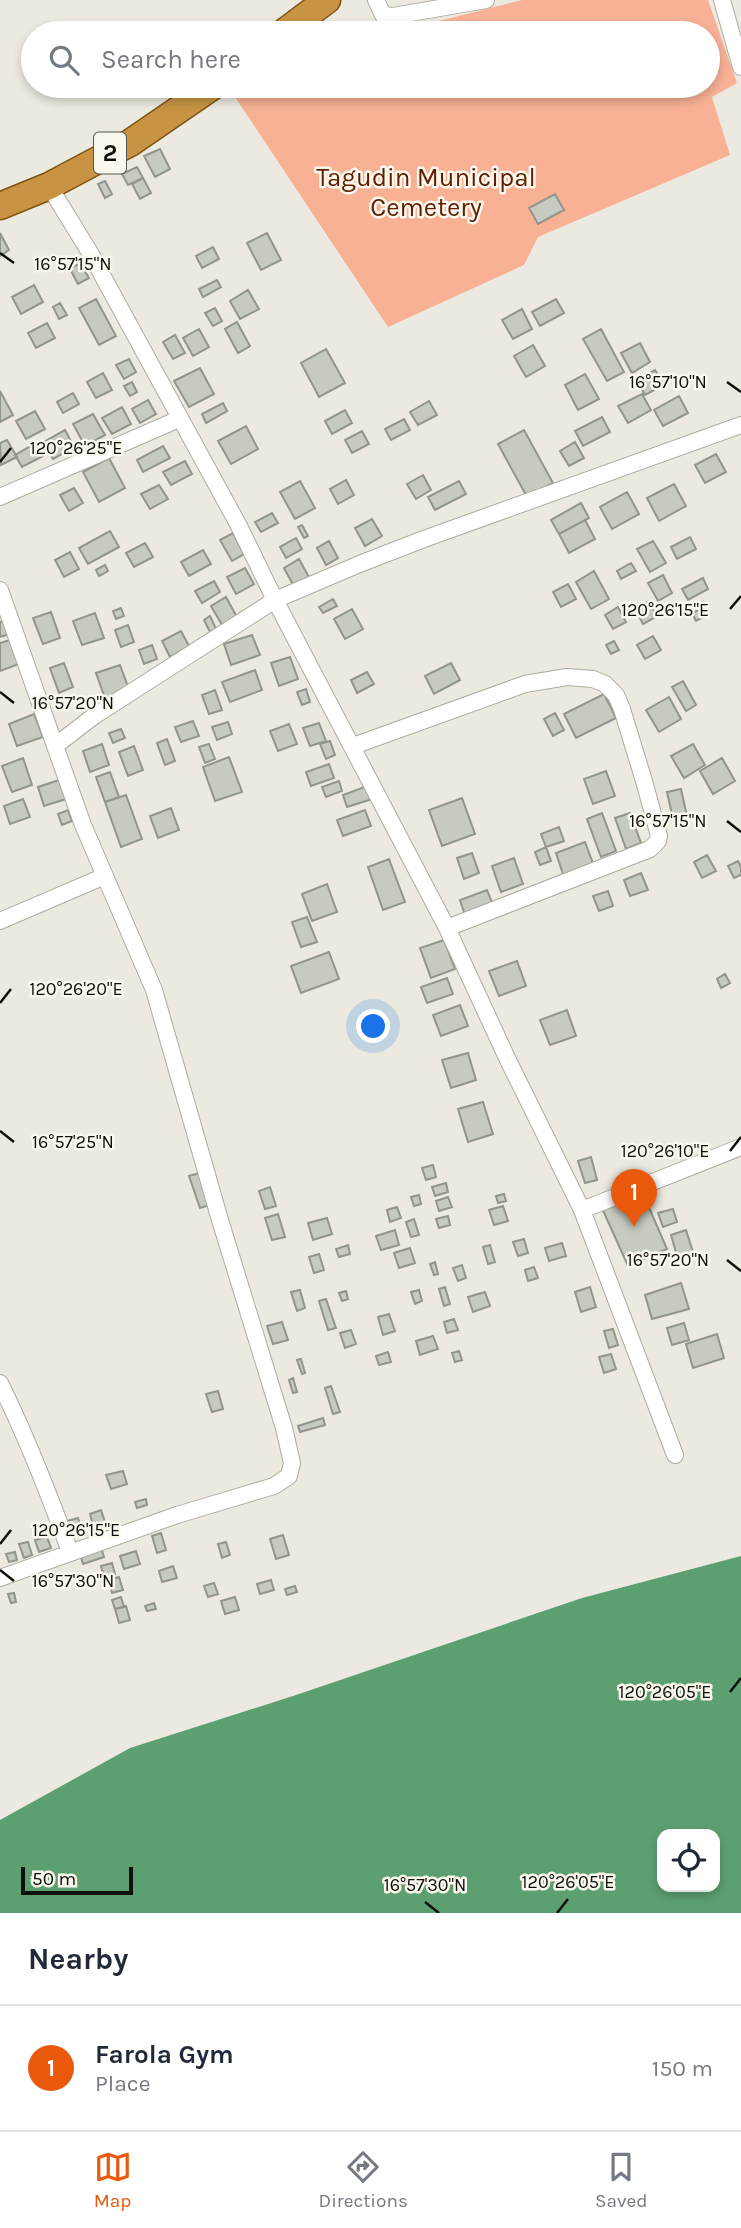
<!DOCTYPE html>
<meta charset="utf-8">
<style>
:root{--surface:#fff;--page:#f6f6f7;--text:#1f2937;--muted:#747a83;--line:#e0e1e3;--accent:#ea580c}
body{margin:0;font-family:Karla,sans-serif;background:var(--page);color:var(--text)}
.controls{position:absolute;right:21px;bottom:21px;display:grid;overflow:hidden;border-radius:14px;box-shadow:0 4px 10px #0003}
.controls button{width:63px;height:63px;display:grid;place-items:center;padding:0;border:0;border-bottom:2px solid var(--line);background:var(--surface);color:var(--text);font:35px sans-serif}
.scale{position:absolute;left:21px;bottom:18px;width:112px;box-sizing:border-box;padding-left:7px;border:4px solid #0f0f0b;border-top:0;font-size:19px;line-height:24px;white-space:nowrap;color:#0f0f0b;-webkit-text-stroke:5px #faf8ed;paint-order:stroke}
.you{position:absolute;left:374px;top:1027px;width:24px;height:24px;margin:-18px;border:5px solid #fff;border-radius:50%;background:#1a73e8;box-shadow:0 0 0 10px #1a73e833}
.badge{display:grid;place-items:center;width:46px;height:46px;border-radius:50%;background:var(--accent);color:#fff;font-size:23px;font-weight:700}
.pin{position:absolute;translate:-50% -58px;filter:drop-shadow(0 2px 4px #0008)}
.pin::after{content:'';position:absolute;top:37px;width:24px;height:21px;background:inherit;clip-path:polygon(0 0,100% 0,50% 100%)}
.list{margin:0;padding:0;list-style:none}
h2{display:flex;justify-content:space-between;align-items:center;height:91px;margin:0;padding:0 28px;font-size:30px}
h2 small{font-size:23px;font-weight:400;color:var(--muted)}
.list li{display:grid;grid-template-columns:46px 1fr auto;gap:21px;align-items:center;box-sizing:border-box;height:126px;padding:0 28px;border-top:2px solid var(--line)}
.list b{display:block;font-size:26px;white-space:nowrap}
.list p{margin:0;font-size:23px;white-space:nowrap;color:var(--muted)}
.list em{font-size:23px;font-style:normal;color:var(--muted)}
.icon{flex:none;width:38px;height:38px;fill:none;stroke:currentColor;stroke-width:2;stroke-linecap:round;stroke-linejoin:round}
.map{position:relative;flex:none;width:741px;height:1913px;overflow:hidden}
.search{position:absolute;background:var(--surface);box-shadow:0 4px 10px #0003;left:21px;right:21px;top:21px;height:77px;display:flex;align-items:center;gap:18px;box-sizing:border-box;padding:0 24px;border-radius:38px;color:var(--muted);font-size:26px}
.sheet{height:217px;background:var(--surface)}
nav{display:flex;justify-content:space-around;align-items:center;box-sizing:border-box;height:98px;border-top:2px solid var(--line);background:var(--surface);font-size:19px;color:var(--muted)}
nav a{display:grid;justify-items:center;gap:4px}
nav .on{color:var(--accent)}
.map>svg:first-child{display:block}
.green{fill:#f8b195}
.water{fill:#5c9f70;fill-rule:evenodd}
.building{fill:#c6cac0;stroke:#91958c;stroke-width:2}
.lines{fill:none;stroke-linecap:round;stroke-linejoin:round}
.minor-casing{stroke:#adaba1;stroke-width:18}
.trunk-casing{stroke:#7f5411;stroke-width:29}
.minor{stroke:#fff;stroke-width:16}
.trunk{stroke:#c89443;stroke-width:26}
.ticks{fill:none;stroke:#0f0f0b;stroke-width:2.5}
.labels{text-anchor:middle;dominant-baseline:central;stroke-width:5;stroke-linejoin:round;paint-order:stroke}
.shield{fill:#faf8ed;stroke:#56554f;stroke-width:2}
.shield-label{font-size:24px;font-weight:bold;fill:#0f0f0b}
.park-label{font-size:26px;fill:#601e00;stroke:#faf8ed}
.ticks-label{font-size:18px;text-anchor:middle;fill:#0f0f0b;stroke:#faf8ed;stroke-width:5;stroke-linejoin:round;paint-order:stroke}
</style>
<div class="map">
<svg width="741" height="1913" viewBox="0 0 741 1913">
<rect width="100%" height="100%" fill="#eceae0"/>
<path class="green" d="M522,0H708L737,83L712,97L730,155L538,237L524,265L388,327L231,91L239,86H708V33H392Z"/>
<path class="water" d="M741,1556V1913H0V1820L130,1748L293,1696L582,1598ZM662,1834H715V1887H662Z"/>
<path class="building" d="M160,149L170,169L155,177L144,156Z
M137,167L143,178L128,185L122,174Z
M143,178L151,193L140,199L132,184Z
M105,181L112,194L105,198L98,184Z
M555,194L564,210L538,224L529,208Z
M0,233L9,250L0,256Z
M267,233L281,260L261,270L247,243Z
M213,247L219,259L202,268L196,256Z
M80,263L89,278L78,284L70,269Z
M217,280L221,287L203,297L199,289Z
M34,285L43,302L21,314L12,297Z
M248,290L259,309L240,319L230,301Z
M96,299L116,336L99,345L79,308Z
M556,299L564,313L540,326L532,312Z
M60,303L67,315L59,319L53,307Z
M215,308L222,321L213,326L205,313Z
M522,309L532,329L513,339L502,320Z
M237,322L250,346L238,353L225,329Z
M47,323L55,338L36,348L28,333Z
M199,329L209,347L193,356L183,338Z
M601,329L624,372L607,381L583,339Z
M175,335L185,353L173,359L163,342Z
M640,343L650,362L632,373L621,353Z
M533,345L545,366L526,377L514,356Z
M326,349L345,383L319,397L301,363Z
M129,359L136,372L124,379L116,365Z
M200,368L214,394L189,407L174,381Z
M655,370L664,385L645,395L636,380Z
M103,373L112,390L96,398L87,382Z
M585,374L599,399L578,410L565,385Z
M132,382L137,392L130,396L124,386Z
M0,391L13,415L0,422Z
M73,393L79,404L63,413L57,402Z
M642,394L651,410L628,423L618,406Z
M679,396L688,413L663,426L654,410Z
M148,400L156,414L140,423L132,409Z
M429,401L437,415L418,425L410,412Z
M223,403L227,411L206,423L202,414Z
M122,407L131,424L112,434L102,418Z
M345,410L352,423L332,434L325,421Z
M35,411L45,429L26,439L16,421Z
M93,414L105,435L85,446L73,424Z
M602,417L610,432L583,446L575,431Z
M404,419L410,430L391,440L385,429Z
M246,426L258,449L231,464L218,441Z
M65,430L74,447L53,459L44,442Z
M524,430L553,483L527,497L498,444Z
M362,431L369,444L352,453L345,440Z
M7,440L17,457L1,465L0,443Z
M575,442L584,458L569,466L560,451Z
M36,443L43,456L22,467L15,455Z
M163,446L170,458L143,472L137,460Z
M716,454L726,472L705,483L695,465Z
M109,458L125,488L99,502L83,472Z
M185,461L192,474L171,485L163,472Z
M423,475L431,490L416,499L407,484Z
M346,480L354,495L338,504L330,489Z
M300,481L315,508L295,519L280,492Z
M459,481L466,494L435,510L428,497Z
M674,484L686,506L659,521L647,498Z
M159,485L168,499L150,509L141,494Z
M74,488L83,503L69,511L60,495Z
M627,492L639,514L612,529L600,507Z
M581,503L589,518L559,534L551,520Z
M272,513L278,523L261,532L255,522Z
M372,519L382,536L365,546L355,528Z
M585,520L595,539L569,553L559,534Z
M302,525L308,536L304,538L298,527Z
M110,531L119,547L88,564L79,548Z
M233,533L244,554L232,561L220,540Z
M690,537L696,549L677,559L671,547Z
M296,538L302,549L286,558L280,547Z
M329,541L338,558L326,565L317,548Z
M653,541L666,563L650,572L637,549Z
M145,543L153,557L134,567L126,553Z
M203,550L211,564L189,576L181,562Z
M70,552L79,569L64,577L55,560Z
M299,559L311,581L296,590L284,568Z
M631,563L636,571L621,579L617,571Z
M105,565L108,571L99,576L96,570Z
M245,568L254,584L236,594L227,577Z
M594,571L609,599L591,609L576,582Z
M663,575L672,593L658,601L648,583Z
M703,578L708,589L688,600L682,589Z
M214,581L220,592L202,603L195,591Z
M568,584L576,599L561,607L553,592Z
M226,597L237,617L222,625L211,606Z
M333,599L337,606L323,613L319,607Z
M649,601L657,616L643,624L635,608Z
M618,607L626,622L613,629L605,615Z
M121,608L124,616L116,619L113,611Z
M703,608L707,615L696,621L692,613Z
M352,609L363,629L345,639L334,619Z
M51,612L60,638L43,644L33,618Z
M95,613L104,638L82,645L73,621Z
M210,616L217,631L211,634L204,620Z
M5,621L10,634L0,637V622Z
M128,625L134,642L121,647L115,630Z
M181,631L189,646L170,657L162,641Z
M252,635L260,655L231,665L224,644Z
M653,636L661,650L645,659L637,645Z
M10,640L19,664L0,671V643Z
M614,641L619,650L611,654L606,645Z
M152,645L157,659L144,664L139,650Z
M290,657L298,679L279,686L271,663Z
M64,663L73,687L59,693L50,668Z
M451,663L460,680L434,694L425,676Z
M120,665L130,692L106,701L96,673Z
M255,670L262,690L230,702L222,682Z
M367,672L374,684L357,693L351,680Z
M683,681L696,705L686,711L672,687Z
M306,689L310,702L302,705L297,692Z
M215,690L222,710L209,714L202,695Z
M604,694L616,718L576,738L564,714Z
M669,697L681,719L659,732L646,710Z
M555,713L564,730L553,736L544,719Z
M34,714L43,737L17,746L9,724Z
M193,721L199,736L181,742L175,727Z
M228,722L232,734L217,740L212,727Z
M319,723L326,741L310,746L303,728Z
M289,724L297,744L278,751L270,731Z
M121,729L125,738L113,743L109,733Z
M167,739L175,761L165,765L157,743Z
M330,741L335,755L326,759L320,744Z
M102,744L109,765L90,772L83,751Z
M209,744L215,759L205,763L199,747Z
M693,744L705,765L684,778L671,756Z
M134,746L143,770L128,776L119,752Z
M229,757L242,792L215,801L203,767Z
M23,758L32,785L12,792L2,766Z
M722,758L735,781L713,794L700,771Z
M329,764L334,778L311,786L306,772Z
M606,771L615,796L593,804L584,779Z
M110,772L119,797L105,802L96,777Z
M59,780L66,799L44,806L38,787Z
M339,781L342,791L326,797L322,787Z
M367,786L372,799L347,807L343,795Z
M681,789L687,816L673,819L667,792Z
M126,795L142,839L121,847L105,802Z
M462,798L475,834L442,846L429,810Z
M23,799L30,817L10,824L4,806Z
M171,808L179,830L158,838L150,816Z
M68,810L72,821L62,825L58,814Z
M365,810L371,826L343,836L337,820Z
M602,813L616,851L601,857L587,819Z
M630,813L641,843L626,849L615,818Z
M559,827L564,841L546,847L541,834Z
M585,842L594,866L564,877L556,853Z
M546,847L551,861L540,865L535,852Z
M472,853L479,873L464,879L457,858Z
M707,855L716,871L702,878L694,862Z
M514,858L523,884L501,892L492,866Z
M389,859L405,902L383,910L368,867Z
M738,861L741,867V875L734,878L728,866Z
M641,873L648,890L630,896L624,880Z
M327,884L337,912L312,921L302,894Z
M487,890L493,905L465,915L460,900Z
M608,891L613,906L599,911L593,896Z
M307,917L317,942L301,947L292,922Z
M444,940L455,969L431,978L420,948Z
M329,952L339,979L301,993L291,966Z
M517,961L526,986L499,996L489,971Z
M725,974L730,983L721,988L717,979Z
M447,978L453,994L427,1003L421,987Z
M460,1005L468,1026L441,1036L433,1015Z
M567,1010L576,1036L550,1045L540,1020Z
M468,1053L476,1080L451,1088L442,1060Z
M483,1102L493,1134L468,1142L458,1109Z
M591,1157L597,1180L585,1183L578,1161Z
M433,1165L436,1177L426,1180L422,1168Z
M203,1172L213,1204L200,1208L189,1176Z
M446,1183L448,1192L435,1196L432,1187Z
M270,1187L276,1206L265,1209L259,1191Z
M641,1189L667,1249L628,1266L601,1206Z
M504,1194L506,1201L498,1203L496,1196Z
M419,1195L421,1204L414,1206L411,1197Z
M448,1197L452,1207L439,1211L436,1201Z
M503,1206L508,1221L494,1225L489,1210Z
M397,1207L401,1218L390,1222L387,1210Z
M673,1209L677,1222L663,1227L658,1213Z
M278,1214L285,1237L272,1240L265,1218Z
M448,1216L450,1225L439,1228L436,1219Z
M327,1218L332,1234L313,1240L308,1223Z
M414,1219L419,1235L411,1237L406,1222Z
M395,1230L399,1245L381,1250L376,1236Z
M686,1230L693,1252L677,1256L671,1235Z
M524,1239L528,1253L518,1256L513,1242Z
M562,1243L566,1256L549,1261L545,1248Z
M348,1245L350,1254L339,1257L336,1249Z
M490,1245L495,1262L488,1264L483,1247Z
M410,1248L415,1263L399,1268L394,1253Z
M319,1254L324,1270L314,1273L309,1257Z
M435,1262L438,1274L434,1275L430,1264Z
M462,1265L466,1278L458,1281L453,1268Z
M534,1267L538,1278L528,1281L525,1270Z
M681,1283L689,1309L652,1319L645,1295Z
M445,1287L450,1304L444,1306L439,1289Z
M590,1287L596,1307L581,1312L575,1292Z
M300,1290L305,1308L297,1311L291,1292Z
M419,1290L422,1301L415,1304L411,1292Z
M346,1291L348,1299L342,1301L339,1293Z
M485,1292L490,1306L473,1312L468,1297Z
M326,1299L336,1328L328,1330L319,1301Z
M389,1314L395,1331L383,1335L378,1317Z
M454,1319L458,1330L447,1333L444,1322Z
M282,1322L288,1340L273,1344L267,1326Z
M684,1323L689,1340L672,1345L667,1328Z
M613,1329L618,1345L609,1348L604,1331Z
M351,1330L356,1344L345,1348L340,1333Z
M717,1334L724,1358L693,1368L686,1344Z
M433,1336L438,1349L420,1355L416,1341Z
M459,1351L462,1360L455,1362L452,1353Z
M388,1352L391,1362L379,1365L376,1356Z
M611,1354L616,1369L604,1373L599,1357Z
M301,1359L305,1373L302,1374L297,1360Z
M293,1378L297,1392L293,1393L289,1380Z
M331,1386L340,1412L333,1414L325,1388Z
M218,1391L223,1409L212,1412L206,1394Z
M323,1418L325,1425L300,1432L298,1426Z
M123,1471L127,1484L111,1489L106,1475Z
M146,1499L147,1505L137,1508L135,1502Z
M101,1510L106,1525L94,1529L90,1514Z
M78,1518L82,1532L72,1535L67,1521Z
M161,1533L166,1550L157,1553L152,1536Z
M283,1535L289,1555L276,1559L270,1539Z
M47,1537L51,1548L39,1552L35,1540Z
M28,1542L32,1555L24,1558L19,1544Z
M226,1542L230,1555L222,1558L218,1544Z
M100,1544L104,1557L83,1564L79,1551Z
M136,1551L140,1564L124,1569L120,1556Z
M15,1552L17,1560L9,1562L6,1554Z
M112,1563L115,1574L104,1577L101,1566Z
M173,1566L177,1578L162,1582L159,1571Z
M119,1577L123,1590L112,1593L109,1580Z
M271,1580L274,1590L260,1594L257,1584Z
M214,1583L218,1594L208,1597L204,1586Z
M295,1586L297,1592L287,1595L285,1589Z
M14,1593L16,1602L11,1603L8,1594Z
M121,1597L124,1607L115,1609L112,1600Z
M235,1597L239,1610L225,1614L221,1601Z
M154,1603L156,1609L147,1611L145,1606Z
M126,1606L130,1620L119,1623L115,1609Z"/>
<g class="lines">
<defs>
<path id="minor" d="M376,0L383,15L393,16L486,0
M722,0L741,67
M49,186L89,251L239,526L275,600L447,928L507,1058L582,1210L675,1455
M0,497L179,419
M0,590L83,825L154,990L220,1220L284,1428L292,1463L289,1476L274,1486L177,1515L0,1578
M55,746L94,716L275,600L362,563L424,539L741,425
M353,746L525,684L567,677L593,679L605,684L616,695L622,709L644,781L659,836L658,841L650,849L447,928
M0,921L105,876
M582,1210L741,1147
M0,1383C27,1438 49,1494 70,1552"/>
<path id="trunk" d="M283,33L327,0
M0,206L49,186L130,143L213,86"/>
</defs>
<use href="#minor" class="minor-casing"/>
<use href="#trunk" class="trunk-casing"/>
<use href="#minor" class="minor"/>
<use href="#trunk" class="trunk"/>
</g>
<path class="ticks" d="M0,253L14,263M727,382L741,392M0,462L11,448M730,609L741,596M0,692L14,703M727,821L741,832M0,1003L11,989M0,1131L14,1142M730,1151L741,1137M727,1260L741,1271M0,1544L11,1530M0,1570L14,1581M730,1692L741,1678M425,1902L439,1913M557,1913L568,1899"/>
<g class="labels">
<rect class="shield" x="94" y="132.5" width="32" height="41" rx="5"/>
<g class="shield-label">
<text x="110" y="153">2</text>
</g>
<g class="park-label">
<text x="426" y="177">Tagudin Municipal<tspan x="426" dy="30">Cemetery</tspan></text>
</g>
</g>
<g class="ticks-label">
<text x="73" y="270">16°57'15"N</text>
<text x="668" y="388">16°57'10"N</text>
<text x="76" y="454">120°26'25"E</text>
<text x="665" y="616">120°26'15"E</text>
<text x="73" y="709">16°57'20"N</text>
<text x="668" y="827">16°57'15"N</text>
<text x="76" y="995">120°26'20"E</text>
<text x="73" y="1148">16°57'25"N</text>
<text x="665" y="1157">120°26'10"E</text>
<text x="668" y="1266">16°57'20"N</text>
<text x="76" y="1536">120°26'15"E</text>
<text x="73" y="1587">16°57'30"N</text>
<text x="665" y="1698">120°26'05"E</text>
<text x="568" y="1888">120°26'05"E</text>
<text x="425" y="1891">16°57'30"N</text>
</g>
</svg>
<div class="controls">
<button><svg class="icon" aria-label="locate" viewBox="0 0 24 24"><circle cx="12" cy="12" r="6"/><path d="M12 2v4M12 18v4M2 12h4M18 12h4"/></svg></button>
</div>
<div class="scale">50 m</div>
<div class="you"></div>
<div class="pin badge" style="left:634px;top:1227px">1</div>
<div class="search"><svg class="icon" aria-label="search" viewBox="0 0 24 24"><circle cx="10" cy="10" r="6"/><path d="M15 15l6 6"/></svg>Search here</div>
</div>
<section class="sheet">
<h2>Nearby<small></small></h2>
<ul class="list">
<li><span class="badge">1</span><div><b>Farola Gym</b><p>Place</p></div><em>150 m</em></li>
</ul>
</section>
<nav>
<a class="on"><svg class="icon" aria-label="map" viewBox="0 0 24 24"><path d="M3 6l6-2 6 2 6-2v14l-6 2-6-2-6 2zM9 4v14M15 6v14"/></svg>Map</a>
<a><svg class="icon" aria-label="directions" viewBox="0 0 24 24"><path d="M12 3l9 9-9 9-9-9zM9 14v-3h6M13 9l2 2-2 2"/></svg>Directions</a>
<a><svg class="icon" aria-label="saved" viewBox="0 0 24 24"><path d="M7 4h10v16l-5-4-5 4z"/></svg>Saved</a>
</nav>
